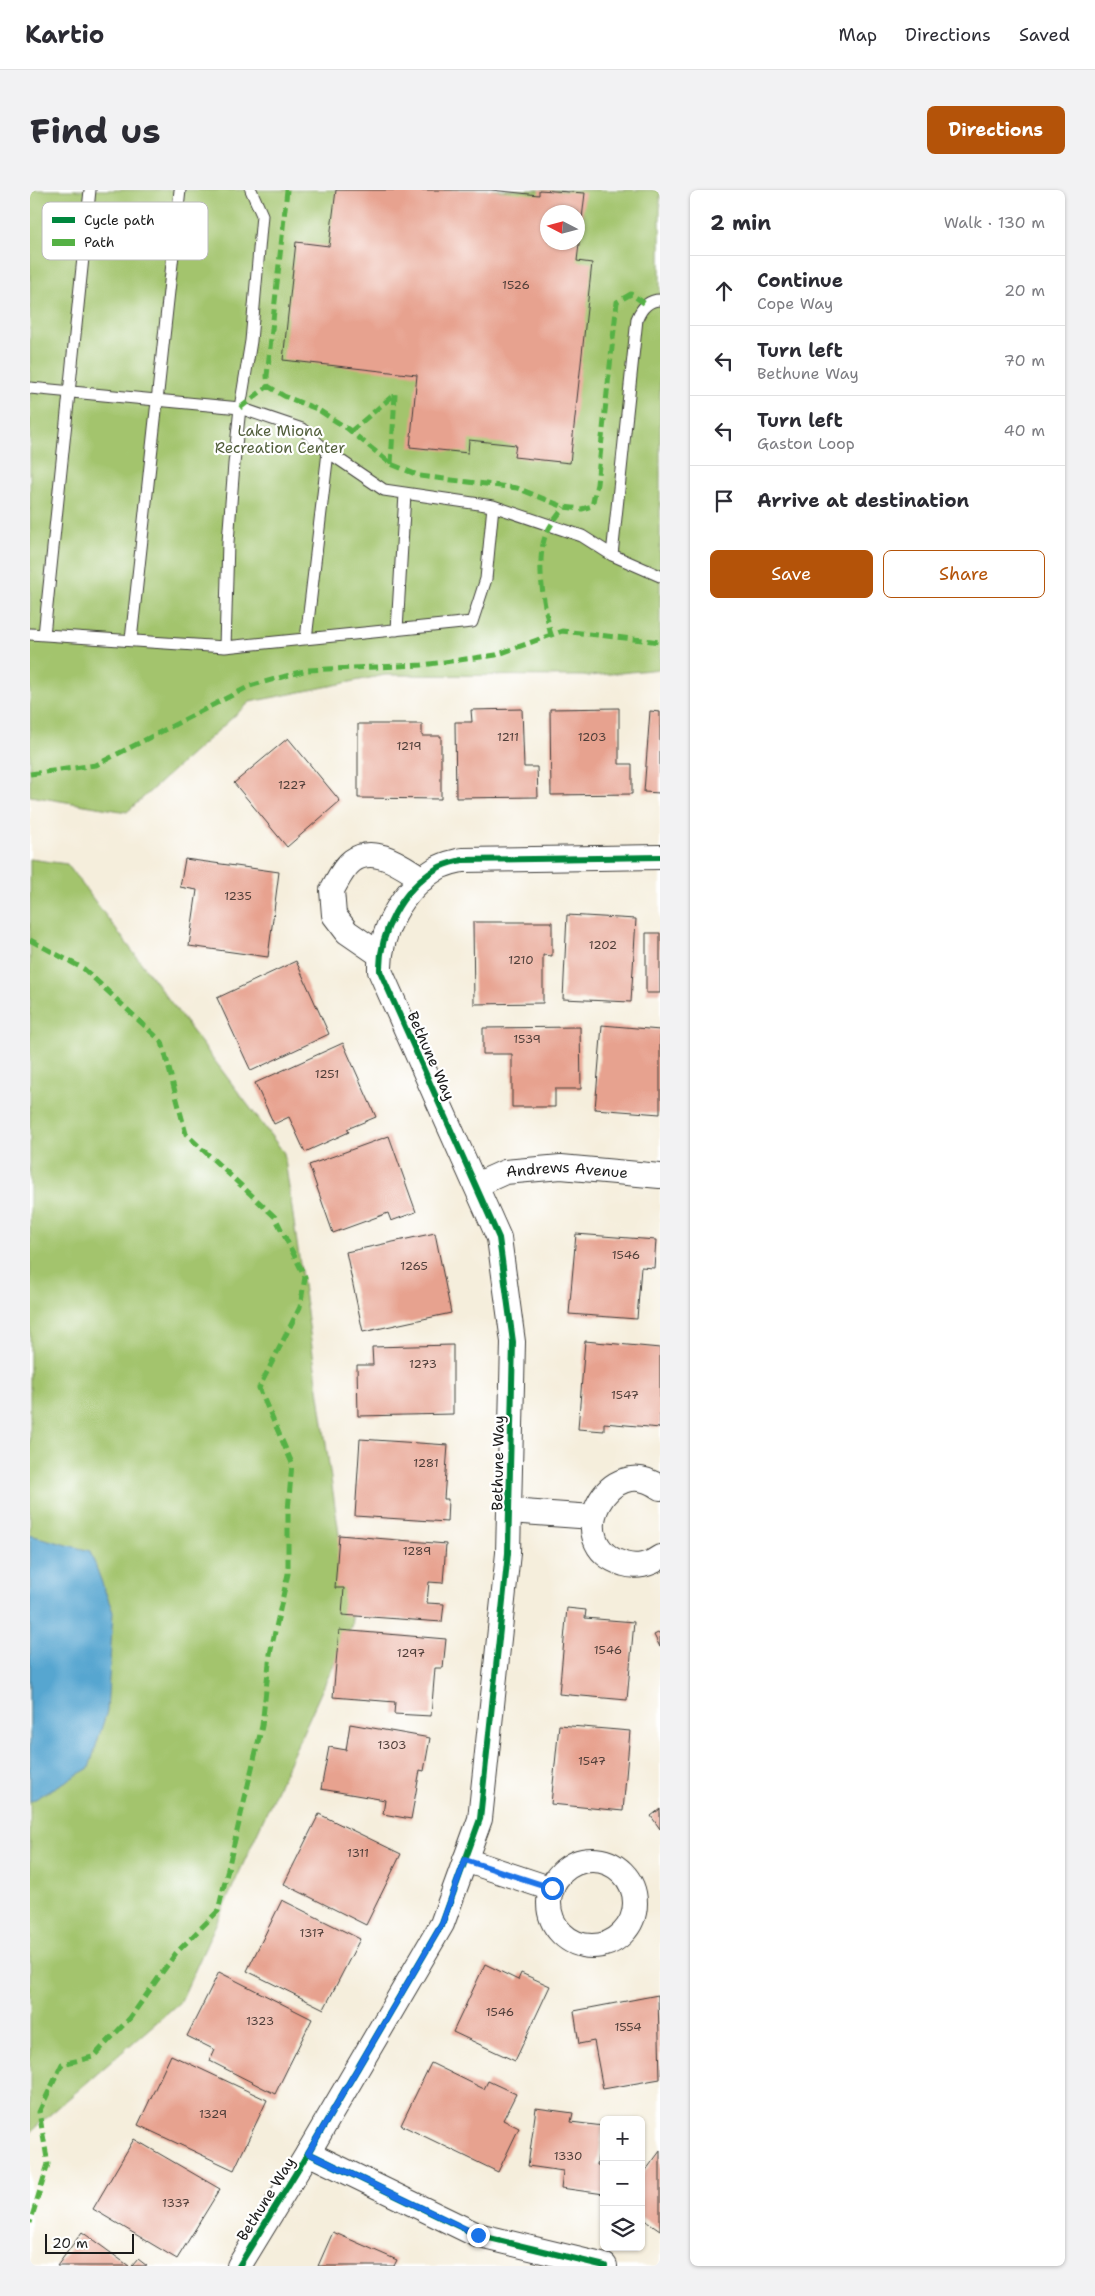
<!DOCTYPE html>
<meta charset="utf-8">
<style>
:root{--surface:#fff;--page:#f2f2f3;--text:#2b2b33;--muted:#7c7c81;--line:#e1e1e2;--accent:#b45309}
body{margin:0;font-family:"Shantell Sans",sans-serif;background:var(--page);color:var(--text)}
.controls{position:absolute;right:15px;bottom:15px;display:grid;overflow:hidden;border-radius:8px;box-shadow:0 1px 4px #0004}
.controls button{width:45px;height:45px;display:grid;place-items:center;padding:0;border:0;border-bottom:1px solid var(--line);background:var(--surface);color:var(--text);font:25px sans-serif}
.compass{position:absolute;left:510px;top:15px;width:45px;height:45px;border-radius:50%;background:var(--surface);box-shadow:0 1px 4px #0004;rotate:276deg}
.scale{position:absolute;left:15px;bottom:12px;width:89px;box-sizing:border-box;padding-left:5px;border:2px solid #1c1c1c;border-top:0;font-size:14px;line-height:18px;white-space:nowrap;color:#1c1c1c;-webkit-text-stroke:4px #fff;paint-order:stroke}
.stop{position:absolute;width:15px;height:15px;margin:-11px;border:4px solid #1a73e8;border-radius:50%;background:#fff}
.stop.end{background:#1a73e8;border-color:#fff;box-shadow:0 1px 5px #0008}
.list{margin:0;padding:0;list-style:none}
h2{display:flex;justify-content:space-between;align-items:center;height:65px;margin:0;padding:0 20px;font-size:21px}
h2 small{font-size:16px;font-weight:400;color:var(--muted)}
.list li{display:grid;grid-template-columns:32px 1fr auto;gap:15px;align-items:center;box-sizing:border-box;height:70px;padding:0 20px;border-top:1px solid var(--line)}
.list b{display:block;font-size:19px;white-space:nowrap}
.list p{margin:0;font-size:16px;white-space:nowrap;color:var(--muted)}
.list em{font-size:16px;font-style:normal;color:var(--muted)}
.actions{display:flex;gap:10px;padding:15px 20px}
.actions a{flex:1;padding:11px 0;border:1px solid var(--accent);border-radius:8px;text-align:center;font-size:18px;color:var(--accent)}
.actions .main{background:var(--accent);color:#fff}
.icon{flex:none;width:28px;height:28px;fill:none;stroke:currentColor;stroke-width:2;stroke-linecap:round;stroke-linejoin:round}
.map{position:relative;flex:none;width:630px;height:2076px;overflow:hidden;border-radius:8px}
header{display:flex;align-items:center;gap:30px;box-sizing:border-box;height:70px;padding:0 25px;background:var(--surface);border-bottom:1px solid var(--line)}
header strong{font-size:24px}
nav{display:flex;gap:28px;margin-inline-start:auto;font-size:18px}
.intro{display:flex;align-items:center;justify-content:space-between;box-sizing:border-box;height:120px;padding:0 30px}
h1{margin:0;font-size:35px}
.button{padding:12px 22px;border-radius:8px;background:var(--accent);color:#fff;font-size:18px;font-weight:700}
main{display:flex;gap:30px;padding:0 30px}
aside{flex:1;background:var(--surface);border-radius:8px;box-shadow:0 1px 4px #0004}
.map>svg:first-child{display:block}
.green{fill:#a3c46d;stroke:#607044;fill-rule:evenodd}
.water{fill:#56a6d0;stroke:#396176}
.building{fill:#e7a28f;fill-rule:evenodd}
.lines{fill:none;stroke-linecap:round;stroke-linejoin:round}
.service-casing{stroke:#3d3c39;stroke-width:13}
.minor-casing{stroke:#3d3c39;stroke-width:26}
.service{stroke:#fff;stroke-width:11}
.minor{stroke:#fff;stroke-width:24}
.quiet{stroke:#55b145;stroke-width:5;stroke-dasharray:10 5;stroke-linecap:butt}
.cycleway-casing{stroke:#fff;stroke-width:9}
.cycleway{stroke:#00873e;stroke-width:6}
.route{stroke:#1a73e8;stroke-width:6}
.labels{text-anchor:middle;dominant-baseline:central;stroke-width:4.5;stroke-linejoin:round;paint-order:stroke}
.number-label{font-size:12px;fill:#4f3e39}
.park-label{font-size:15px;fill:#525f3c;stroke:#fff}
.street-label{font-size:15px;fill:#1c1c1c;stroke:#fff}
.key{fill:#fff;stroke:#bbb;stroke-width:1}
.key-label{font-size:14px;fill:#1c1c1c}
</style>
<header>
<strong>Kartio</strong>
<nav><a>Map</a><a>Directions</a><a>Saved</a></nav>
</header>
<div class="intro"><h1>Find us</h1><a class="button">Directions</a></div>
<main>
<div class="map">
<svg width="630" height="2076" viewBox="0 0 630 2076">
<rect width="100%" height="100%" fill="#fff"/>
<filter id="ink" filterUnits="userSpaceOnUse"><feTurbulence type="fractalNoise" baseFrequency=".02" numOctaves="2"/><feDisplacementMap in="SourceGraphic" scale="10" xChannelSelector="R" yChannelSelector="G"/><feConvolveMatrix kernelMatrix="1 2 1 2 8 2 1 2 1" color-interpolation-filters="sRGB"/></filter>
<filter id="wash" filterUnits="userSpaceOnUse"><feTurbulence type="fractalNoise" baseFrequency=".0096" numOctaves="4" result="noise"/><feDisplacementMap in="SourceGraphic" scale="20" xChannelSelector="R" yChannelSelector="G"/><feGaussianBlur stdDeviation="1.12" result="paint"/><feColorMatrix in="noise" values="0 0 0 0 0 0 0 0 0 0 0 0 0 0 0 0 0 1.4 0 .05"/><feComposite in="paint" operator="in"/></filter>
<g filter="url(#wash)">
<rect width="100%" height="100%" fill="#f5eedc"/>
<path class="green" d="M0,0H630V479L560,486L355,485L220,512L97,622L0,606ZM518,22H548V52H518Z
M0,669L37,674L254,963L322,1434L151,1811L0,1942Z"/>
<path class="water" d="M0,1345L60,1361L83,1422L77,1521L59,1578L0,1612Z"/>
<g id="blocks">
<path class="building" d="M306,0H461L509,5V0L555,3L547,71L562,73L540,273L484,267L486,255L439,250L438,263L380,257L387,185L253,170L266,52L299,56ZM518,22H548V52H518Z
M589,518V574H602V604L521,605L520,519Z
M492,519L494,577H507L508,607L426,608L425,532H442L441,520Z
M620,521L630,522V603L614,602Z
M328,534H392V546H411V609L328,608Z
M258,548L310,611L257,657L204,593Z
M155,669L249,682L238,767L159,756L167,700L150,697Z
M537,725L606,729L601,812L533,809Z
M443,732H522V766L513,765V813L444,814Z
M616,743H630V803H616Z
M266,771L299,844L221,881L187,808Z
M572,835L630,840V924L565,919Z
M550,837L551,899H525V917H482V864H453V838Z
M313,853L346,927L317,939L319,942L275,962L259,927L244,934L225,893Z
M359,946L386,1022L361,1031L358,1023L303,1043L279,975Z
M405,1043L421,1123L333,1142L316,1062Z
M546,1044L626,1050L624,1078L611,1077L607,1129L539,1124Z
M555,1151L630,1158V1238L574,1233V1241L548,1239Z
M423,1155V1224L328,1226L327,1175H343L342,1157Z
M330,1249L418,1255L414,1309H418L417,1332L325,1326Z
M309,1345L416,1354L413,1393L399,1392L397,1413L414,1414L412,1432L312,1425L314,1398H305Z
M537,1418L556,1420L555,1428L604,1432L597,1510L529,1504Z
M309,1440L416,1449L413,1478H405L401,1526L364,1524L365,1512L303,1507Z
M630,1442V1457L624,1445Z
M320,1534L400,1548L394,1581L390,1580L381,1629L353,1624L355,1610L291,1599L299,1557L316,1560Z
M529,1535L600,1541L593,1621L521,1614Z
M630,1619V1639L621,1626Z
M289,1624L371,1664L336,1735L254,1694Z
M252,1710L330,1749L294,1819L217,1781Z
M455,1774L488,1790L491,1783L520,1796L485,1871L423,1842Z
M189,1782L282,1829L245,1904L180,1871L185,1860L157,1846Z
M628,1805L630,1889L573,1899L564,1851L549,1854L544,1821Z
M141,1865L237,1910L204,1980L108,1935Z
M401,1873L454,1899L458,1891L486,1904L473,1930L489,1938L468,1982L371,1935Z
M506,1918L543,1923L541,1932L573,1936L567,1975L574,1976V2004L531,1998L533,1981L498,1976Z
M104,1949L190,1999L147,2069L63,2019Z
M630,1961V2040L611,2027V1987Z
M52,2042L99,2076H27Z
M303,2042L367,2070L364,2076H288Z
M108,2069L117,2076H102Z"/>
</g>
</g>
<g filter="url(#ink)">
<use href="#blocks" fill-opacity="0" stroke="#3d3c39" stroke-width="1"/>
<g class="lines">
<defs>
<path id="service" d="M0,198L210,218L272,239L298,262L354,300L463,316L552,346L582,365L630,386
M582,365L607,129C611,119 618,110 630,110
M367,440L375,304
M0,444L195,457L442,432L456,389L463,316
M14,445L60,0
M276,449L298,262
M101,450L150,0
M195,457L198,352L204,274L210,218L221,151L232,25L221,0"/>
<g id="minor">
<path d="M349,764L317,742L304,725L302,700C307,691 313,678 322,671C345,654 373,677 393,689"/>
<path id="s1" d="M446,995L475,982L531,977L630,986"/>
<path d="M630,1298C580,1259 528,1354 594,1374C606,1378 620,1375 630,1367"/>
<path d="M479,1321L563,1327"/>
<path d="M435,1670L522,1699"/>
<circle cx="562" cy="1713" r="43"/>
<path d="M278,1963L447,2045L575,2076"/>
<path d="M209,2076L278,1963L412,1734L450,1629L478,1363L483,1152L469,1048L350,781C349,742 372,700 406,679C413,674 424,672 432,670L630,667"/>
</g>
</defs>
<use href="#service" class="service-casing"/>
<use href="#minor" class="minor-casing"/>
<use href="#service" class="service"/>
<use href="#minor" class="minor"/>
<path class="quiet" d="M257,0L237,186L238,196L254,206L287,219L318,239L361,274L390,286L487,298L534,317L552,319L562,316L567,294L587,112L601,104L617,115
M210,218L238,196
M320,242L365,204
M361,274L365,204
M521,446C515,417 506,379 514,350C518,337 527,327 534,317
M0,584L66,575L220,496L277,480L392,475L466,465L532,441L630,452
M0,750L54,779L132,852L156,944L245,1027L275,1087L270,1117L229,1198L262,1273L258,1321V1384L240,1464L232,1536L188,1721L146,1763L100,1828L63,1867L32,1874L9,1922L18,1974L0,2033"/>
<defs>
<path id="cycleway" d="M278,1963L447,2045L575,2076
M209,2076L278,1963L412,1734L450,1629L478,1363L483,1152L469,1048L350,781C349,742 372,700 406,679C413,674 424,672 432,670L630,667"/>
</defs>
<use href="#cycleway" class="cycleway-casing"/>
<use href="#cycleway" class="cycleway"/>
</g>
</g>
<g class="lines" filter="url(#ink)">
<path class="route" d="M448,2045L278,1963L412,1734L435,1670L522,1698"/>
</g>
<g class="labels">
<g class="number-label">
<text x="486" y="95">1526</text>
<text x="478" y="547">1211</text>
<text x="562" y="547">1203</text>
<text x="379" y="556">1219</text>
<text x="262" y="595">1227</text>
<text x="208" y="706">1235</text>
<text x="573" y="755">1202</text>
<text x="491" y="770">1210</text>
<text x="497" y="849">1539</text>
<text x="297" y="884">1251</text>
<text x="596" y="1065">1546</text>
<text x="384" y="1076">1265</text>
<text x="393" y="1174">1273</text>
<text x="595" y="1205">1547</text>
<text x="396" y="1273">1281</text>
<text x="387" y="1361">1289</text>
<text x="578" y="1460">1546</text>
<text x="381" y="1463">1297</text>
<text x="362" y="1555">1303</text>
<text x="562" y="1571">1547</text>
<text x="328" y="1663">1311</text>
<text x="282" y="1743">1317</text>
<text x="470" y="1822">1546</text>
<text x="230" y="1831">1323</text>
<text x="598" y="1837">1554</text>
<text x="183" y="1924">1329</text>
<text x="538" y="1966">1330</text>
<text x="146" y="2013">1337</text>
</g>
<g class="park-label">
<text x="250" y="241">Lake Miona<tspan x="250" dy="17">Recreation Center</tspan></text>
</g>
<g class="street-label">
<text transform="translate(401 866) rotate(66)">Bethune Way</text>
<text stroke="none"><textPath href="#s1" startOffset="94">Andrews Avenue</textPath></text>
<text transform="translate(468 1273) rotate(-89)">Bethune Way</text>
<text transform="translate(236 2009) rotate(-58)">Bethune Way</text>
</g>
</g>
<rect x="12" y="12" width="166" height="58" rx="8" class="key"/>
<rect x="22" y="27" width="23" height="6" fill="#00873e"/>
<rect x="22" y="49" width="23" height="7" fill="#55b145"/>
<g class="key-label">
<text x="54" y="35">Cycle path</text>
<text x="54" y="57">Path</text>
</g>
</svg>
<div class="controls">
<button>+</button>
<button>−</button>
<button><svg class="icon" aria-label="layers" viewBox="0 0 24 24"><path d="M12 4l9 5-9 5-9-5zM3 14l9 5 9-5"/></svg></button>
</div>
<svg class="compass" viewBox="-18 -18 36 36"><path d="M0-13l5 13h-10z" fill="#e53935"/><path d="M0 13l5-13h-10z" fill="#7c7c81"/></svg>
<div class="scale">20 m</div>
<div class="stop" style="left:522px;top:1698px"></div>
<div class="stop end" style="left:448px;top:2045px"></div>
</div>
<aside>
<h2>2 min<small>Walk · 130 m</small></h2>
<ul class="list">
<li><svg class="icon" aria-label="ahead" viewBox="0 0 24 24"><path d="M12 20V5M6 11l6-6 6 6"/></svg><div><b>Continue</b><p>Cope Way</p></div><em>20 m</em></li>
<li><svg class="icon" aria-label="left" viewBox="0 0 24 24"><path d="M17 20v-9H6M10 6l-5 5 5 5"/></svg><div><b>Turn left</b><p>Bethune Way</p></div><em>70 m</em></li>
<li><svg class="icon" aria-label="left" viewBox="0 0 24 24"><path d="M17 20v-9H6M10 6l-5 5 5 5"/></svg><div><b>Turn left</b><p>Gaston Loop</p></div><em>40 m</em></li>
<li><svg class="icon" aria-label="arrive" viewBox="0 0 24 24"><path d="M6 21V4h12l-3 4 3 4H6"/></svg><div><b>Arrive at destination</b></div></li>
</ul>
<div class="actions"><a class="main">Save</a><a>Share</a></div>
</aside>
</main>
